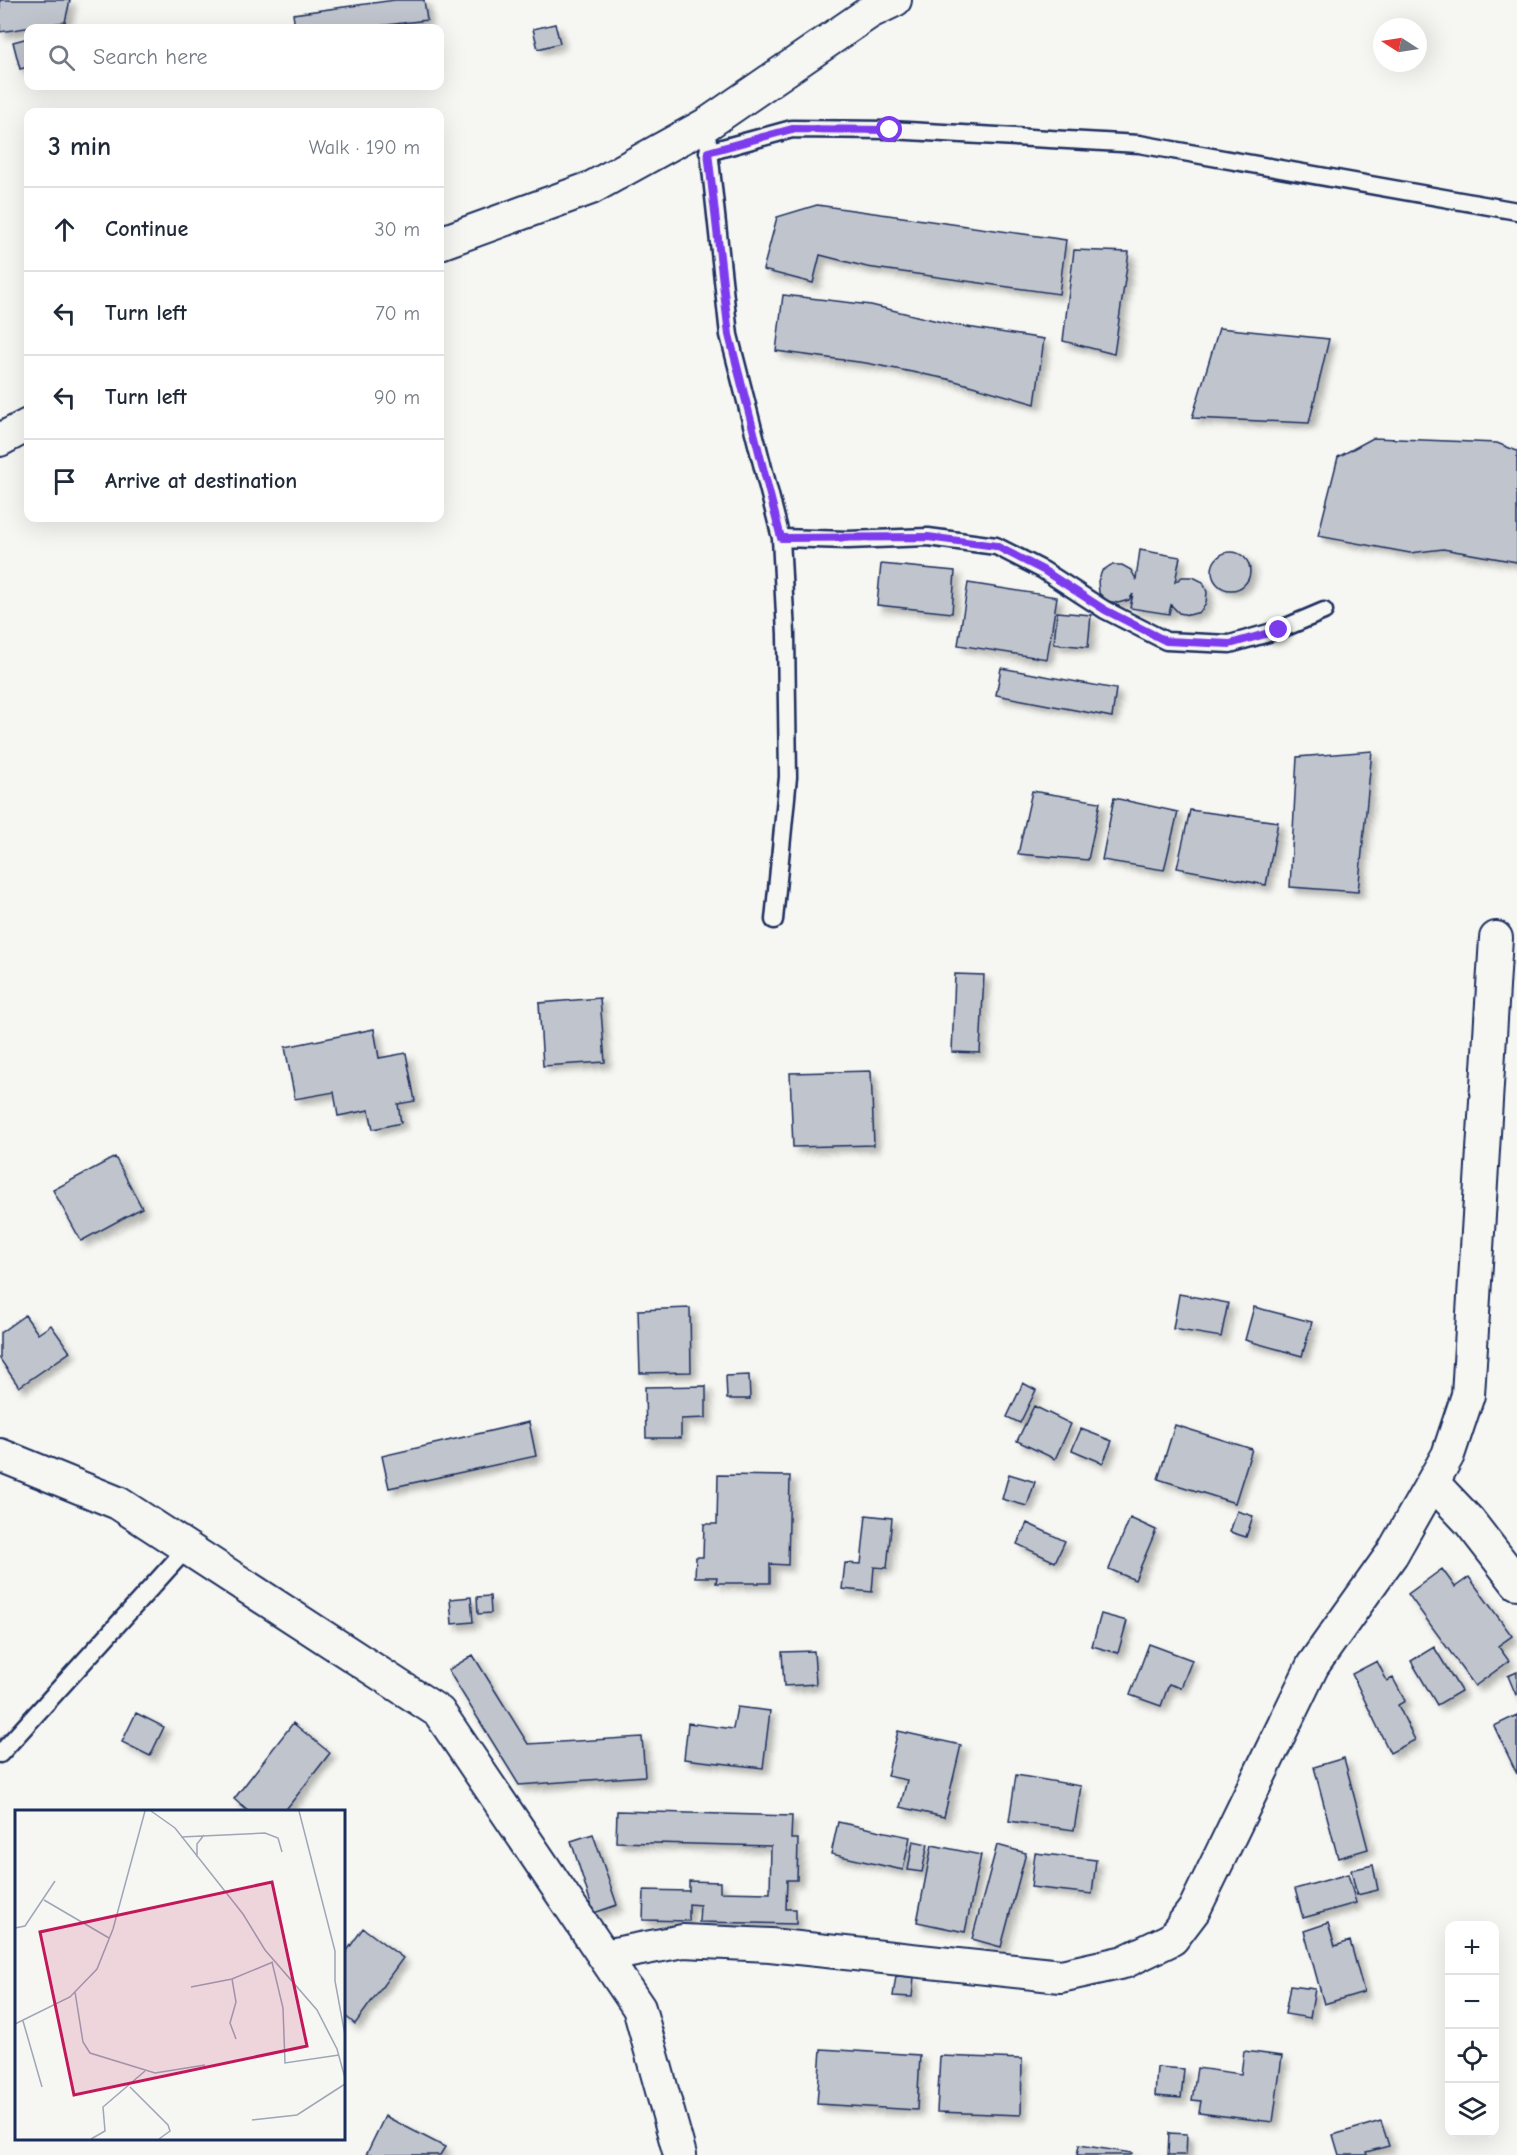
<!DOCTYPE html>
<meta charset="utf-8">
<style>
:root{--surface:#fff;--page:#f6f6f7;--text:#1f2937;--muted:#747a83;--line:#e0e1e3}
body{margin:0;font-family:"Comic Neue",sans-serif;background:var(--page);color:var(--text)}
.controls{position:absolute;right:18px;bottom:18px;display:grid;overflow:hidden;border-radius:12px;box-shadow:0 6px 24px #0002}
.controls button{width:54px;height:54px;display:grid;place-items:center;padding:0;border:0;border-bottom:2px solid var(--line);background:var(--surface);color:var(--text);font:30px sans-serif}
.compass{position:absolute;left:1373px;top:18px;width:54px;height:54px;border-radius:50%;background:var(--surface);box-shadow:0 6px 24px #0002;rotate:282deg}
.stop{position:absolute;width:18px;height:18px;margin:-14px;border:4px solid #7c3aed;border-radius:50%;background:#fff}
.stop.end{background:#7c3aed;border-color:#fff;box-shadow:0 2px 6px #0008}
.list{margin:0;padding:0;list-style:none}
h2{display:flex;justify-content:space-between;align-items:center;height:78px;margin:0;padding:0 24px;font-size:26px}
h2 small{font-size:20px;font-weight:400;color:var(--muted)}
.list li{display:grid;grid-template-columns:39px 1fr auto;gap:18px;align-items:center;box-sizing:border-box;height:84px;padding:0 24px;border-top:2px solid var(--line)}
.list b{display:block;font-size:22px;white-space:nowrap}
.list em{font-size:20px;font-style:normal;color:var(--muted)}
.icon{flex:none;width:33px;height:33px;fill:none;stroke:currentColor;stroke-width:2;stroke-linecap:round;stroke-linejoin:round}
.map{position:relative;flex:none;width:1517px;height:2155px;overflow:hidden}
.search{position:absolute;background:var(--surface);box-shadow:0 6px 24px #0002;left:24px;top:24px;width:420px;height:66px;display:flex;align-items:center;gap:15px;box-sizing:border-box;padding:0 21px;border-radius:12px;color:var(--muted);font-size:22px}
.panel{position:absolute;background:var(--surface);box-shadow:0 6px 24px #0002;left:24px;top:108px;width:420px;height:414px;border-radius:12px}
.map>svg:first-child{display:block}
.building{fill:#c0c4cd;stroke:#1b2f5e;stroke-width:1.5;filter:url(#shadow)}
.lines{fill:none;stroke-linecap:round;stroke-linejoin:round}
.service-casing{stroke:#1b2f5e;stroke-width:21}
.minor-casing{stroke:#1b2f5e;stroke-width:36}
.service{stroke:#f6f6f2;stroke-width:16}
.minor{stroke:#f6f6f2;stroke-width:32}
.route{stroke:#7c3aed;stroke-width:8}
.inset-road{fill:none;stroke:#9ea6b7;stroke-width:1.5}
.view{fill:#c2185b;fill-opacity:0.15;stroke:#c2185b;stroke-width:3}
.inset-edge{fill:none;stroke:#1b2f5e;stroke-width:3}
</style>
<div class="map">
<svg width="1517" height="2155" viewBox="0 0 1517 2155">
<defs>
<filter id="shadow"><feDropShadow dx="5.5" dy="5.5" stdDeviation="3" flood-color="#0004"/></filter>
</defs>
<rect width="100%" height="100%" fill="#f6f6f2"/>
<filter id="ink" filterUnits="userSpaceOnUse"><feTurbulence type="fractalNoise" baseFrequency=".0167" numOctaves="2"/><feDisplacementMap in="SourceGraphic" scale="12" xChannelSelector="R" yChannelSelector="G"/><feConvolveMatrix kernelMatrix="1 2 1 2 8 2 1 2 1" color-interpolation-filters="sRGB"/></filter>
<g filter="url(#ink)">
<path class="building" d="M0,0H70L65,22L0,32Z
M395,0H424L427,20L362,28H295L293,14Z
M555,24L560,43L538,49L533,29Z
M28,38V67L20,69L13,42Z
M199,108L216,112H199Z
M817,205L1066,240L1059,294L867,267L820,255L813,283L763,270L777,217Z
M1074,250L1129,252L1114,354L1063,341Z
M783,295L871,305L954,325L1044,339L1035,404L948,379L866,363L776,351Z
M1219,328L1329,339L1309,423L1192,418Z
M1373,438L1497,443L1517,451V562L1443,549L1410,553L1318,536L1338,457Z
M1140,550L1180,557L1175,582L1182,577H1193L1203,582L1207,592L1206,603L1200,612L1189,615L1179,613L1171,605L1169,614L1130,608L1133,594L1129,600L1118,603L1107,601L1099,593L1098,581L1102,571L1111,565H1122L1131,570L1136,579Z
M1212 571a19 19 0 1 1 38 0a19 19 0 1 1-38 0Z
M881,564L955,571L952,613L877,605Z
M968,583L1057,597L1047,659L958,645Z
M1057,612L1091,615L1088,647L1054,644Z
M1001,668L1116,689L1112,717L996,695Z
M1372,751L1358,892L1290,887L1297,757Z
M1032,791L1100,802L1088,860L1018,854Z
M1114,798L1178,812L1164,870L1102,860Z
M1190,810L1278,822L1266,885L1177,868Z
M955,974L984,975L980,1053L952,1052Z
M600,998L605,1062L543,1066L539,1003Z
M374,1029L379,1058L406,1053L415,1101L398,1104L401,1123L373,1129L369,1110L338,1116L334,1092L295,1099L285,1047Z
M871,1071L874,1145L793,1147L790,1073Z
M115,1157L142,1208L81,1241L53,1190Z
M1179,1294L1228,1303L1221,1337L1173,1329Z
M1254,1307L1312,1322L1302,1356L1245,1340Z
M690,1308L691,1372L640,1373L638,1310Z
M25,1315L38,1334L51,1325L70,1352L19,1387L0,1359V1333Z
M749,1375L750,1399H727L726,1376Z
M1023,1383L1036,1390L1020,1423L1007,1417Z
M706,1386V1418L681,1419V1438H646L645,1387Z
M1034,1406L1071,1424L1055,1459L1017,1441Z
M529,1422L536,1456L389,1488L382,1456Z
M1175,1425L1252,1449L1235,1503L1158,1479Z
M1081,1429L1112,1441L1103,1463L1072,1450Z
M1009,1474L1035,1482L1027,1506L1002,1499Z
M718,1475L790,1476L788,1565L770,1564V1583H716L717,1577H695L696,1557H703L704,1524H717Z
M1237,1511L1253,1516L1246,1537L1230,1532Z
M866,1515L892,1518L887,1568L874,1567L872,1592L842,1589L845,1563L861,1564Z
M1130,1518L1156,1530L1135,1580L1109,1569Z
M1027,1523L1065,1541L1055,1562L1017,1544Z
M1442,1569L1455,1587L1469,1577L1512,1636L1498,1646L1509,1661L1475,1686L1408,1594Z
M490,1596L491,1613L478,1614L477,1597Z
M471,1597L473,1622L452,1624L450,1599Z
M1101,1614L1127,1621L1118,1653L1092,1646Z
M1149,1644L1192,1660L1181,1688L1169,1684L1161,1706L1130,1695Z
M1434,1647L1461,1691L1437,1705L1411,1661Z
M814,1651L816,1684L784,1686L782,1652Z
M473,1655L528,1744L642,1737L645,1776L519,1785L448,1670Z
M1377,1661L1387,1681L1393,1678L1405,1701L1398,1705L1415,1740L1390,1753L1352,1674Z
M1517,1672V1694L1516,1695L1508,1676Z
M737,1707L770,1711L763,1768L684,1759L688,1723L733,1729Z
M136,1713L164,1727L150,1756L122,1742Z
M1517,1715V1774L1494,1726Z
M293,1723L330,1753L284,1812H249L234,1799Z
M898,1731L961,1745L944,1817L900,1807L907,1780L887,1776Z
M1344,1758L1368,1849L1338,1858L1314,1767Z
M1016,1775L1081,1786L1074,1830L1009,1821Z
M617,1811L792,1816L791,1839H798L797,1880H787L786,1909H796V1924L699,1922L700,1905L689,1904V1921L643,1920L644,1890L689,1891V1881L720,1882V1892L770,1893L771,1846L616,1842Z
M838,1822L910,1837L903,1870L831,1854Z
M593,1834L617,1905L594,1913L571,1841Z
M913,1841L928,1844L922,1872L908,1870Z
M932,1845L981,1855L965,1932L917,1922Z
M997,1845L1026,1853L1001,1947L972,1939Z
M1035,1853L1096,1860L1092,1894L1031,1887Z
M1373,1865L1378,1890L1357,1895L1351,1870Z
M1348,1874L1356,1903L1303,1918L1295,1889Z
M1328,1923L1335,1946L1350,1941L1364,1992L1324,2004L1304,1931Z
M363,1928L403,1958L355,2024L344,2015V1955Z
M896,1976L914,1977L912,1997L893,1996Z
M1290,1986L1315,1989L1310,2018L1285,2014Z
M821,2049L920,2055L917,2110L817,2104Z
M1244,2051L1282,2056L1273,2122L1199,2113L1201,2101L1192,2100L1197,2068L1241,2074Z
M940,2056L1022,2059L1021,2115L937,2112Z
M1157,2067L1184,2069L1181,2098L1155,2096Z
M385,2116L445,2147L440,2155H366Z
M1381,2121L1389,2146L1366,2152L1367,2155H1339L1333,2135Z
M1169,2133L1187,2134L1186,2155H1168Z
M1079,2145L1132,2153L1131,2155H1077Z"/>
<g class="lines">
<defs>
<path id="service" d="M708,141L729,335L781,538L786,634L788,777L774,920
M708,152L792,129L890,130L1139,144L1517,211
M781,538L848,540L928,537L996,546L1043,570L1105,610L1166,641L1230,644L1279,630L1324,611
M0,1754L187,1548"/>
<path id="minor" d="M440,243L591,188L707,124L870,12L895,0
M0,440L28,425
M0,1455L118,1503L439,1712L639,2008L680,2155
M1433,1483L1469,1521L1517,1583
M604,1956L683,1941L770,1945L1061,1976L1124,1962L1172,1939L1194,1910L1313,1665L1392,1554L1448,1455L1468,1395L1496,938"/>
</defs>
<use href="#service" class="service-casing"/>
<use href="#minor" class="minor-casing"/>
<use href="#service" class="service"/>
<use href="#minor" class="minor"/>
</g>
</g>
<g class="lines" filter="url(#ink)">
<path class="route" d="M890,130L792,129L708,152L729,335L781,538L928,537L996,546L1043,570L1105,610L1166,641L1230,644L1279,630"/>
</g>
<g transform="translate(15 1810)">
<rect width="330" height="330" fill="#f6f6f2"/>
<path class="inset-road" d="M136,1L160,18L228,104L250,140L302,200L322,239L330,268M284,1L320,141V171L330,225M166,27L250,23L263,28L267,42M182,47V34L189,25M29,90L94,128M0,118L10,116L40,71M257,152L268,198L270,253L324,245M217,169L221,192L215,213L221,229M176,177L217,169L258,152M60,182L68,232L75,243L140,263L190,255M8,211L27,277M0,214L55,187L82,159L98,119L130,1M115,277L153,315L155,321L144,329M237,310L282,305L330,274M76,329L90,321L88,297L130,261"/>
<path class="view" d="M257,72L292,236L59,285L25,122Z"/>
<rect width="330" height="330" class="inset-edge"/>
</g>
</svg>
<div class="controls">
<button>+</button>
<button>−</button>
<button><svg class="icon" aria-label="locate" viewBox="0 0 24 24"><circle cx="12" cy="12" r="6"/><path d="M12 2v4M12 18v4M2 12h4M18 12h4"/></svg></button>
<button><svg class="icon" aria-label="layers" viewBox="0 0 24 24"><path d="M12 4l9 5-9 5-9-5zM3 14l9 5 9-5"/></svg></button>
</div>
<svg class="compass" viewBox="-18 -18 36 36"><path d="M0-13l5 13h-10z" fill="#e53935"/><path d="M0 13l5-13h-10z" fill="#747a83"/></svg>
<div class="stop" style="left:890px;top:130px"></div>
<div class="stop end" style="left:1279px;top:630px"></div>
<div class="search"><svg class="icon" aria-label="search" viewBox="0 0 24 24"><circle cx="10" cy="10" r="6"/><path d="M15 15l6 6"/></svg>Search here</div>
<section class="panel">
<h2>3 min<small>Walk · 190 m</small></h2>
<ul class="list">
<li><svg class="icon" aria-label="ahead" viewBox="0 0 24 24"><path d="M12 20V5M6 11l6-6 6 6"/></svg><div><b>Continue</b></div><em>30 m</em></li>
<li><svg class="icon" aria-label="left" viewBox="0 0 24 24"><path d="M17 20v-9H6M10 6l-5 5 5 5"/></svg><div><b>Turn left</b></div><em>70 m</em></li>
<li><svg class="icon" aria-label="left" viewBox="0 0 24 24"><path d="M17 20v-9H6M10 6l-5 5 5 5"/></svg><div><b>Turn left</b></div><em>90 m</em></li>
<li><svg class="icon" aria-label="arrive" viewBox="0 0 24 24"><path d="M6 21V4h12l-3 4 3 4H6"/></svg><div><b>Arrive at destination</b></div></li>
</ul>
</section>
</div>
